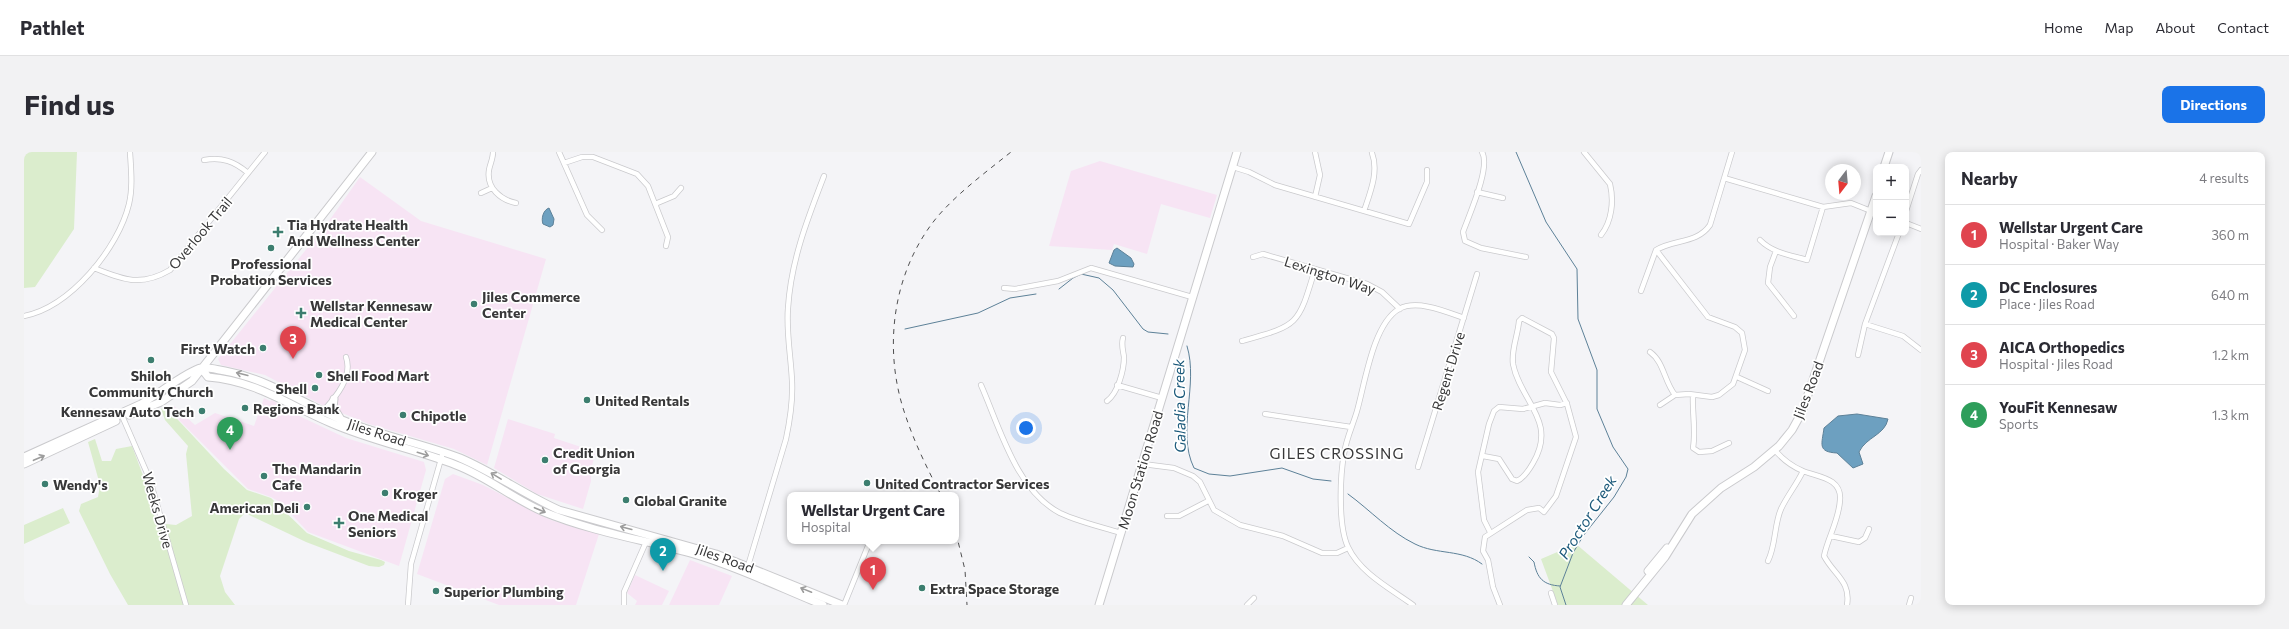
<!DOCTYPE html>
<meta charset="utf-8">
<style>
:root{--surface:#fff;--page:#f2f2f3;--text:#2b2b33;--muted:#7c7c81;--line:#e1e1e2;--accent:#1a73e8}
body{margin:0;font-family:Commissioner,sans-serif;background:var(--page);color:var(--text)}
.controls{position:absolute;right:12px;top:12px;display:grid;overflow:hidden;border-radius:8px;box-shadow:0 2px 10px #0003}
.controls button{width:36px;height:36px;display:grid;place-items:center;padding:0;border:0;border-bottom:1px solid var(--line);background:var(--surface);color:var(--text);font:20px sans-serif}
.compass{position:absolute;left:1801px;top:12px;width:36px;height:36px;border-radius:50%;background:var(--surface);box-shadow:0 2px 10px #0003;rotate:196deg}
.you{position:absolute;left:1002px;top:276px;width:14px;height:14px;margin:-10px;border:3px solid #fff;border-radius:50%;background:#1a73e8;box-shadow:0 0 0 6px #1a73e833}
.badge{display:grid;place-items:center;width:26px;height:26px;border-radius:50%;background:var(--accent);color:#fff;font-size:13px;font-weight:700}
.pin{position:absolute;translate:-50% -33px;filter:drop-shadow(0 1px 2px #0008)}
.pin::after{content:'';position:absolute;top:21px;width:14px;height:12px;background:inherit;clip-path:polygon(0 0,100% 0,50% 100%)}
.popup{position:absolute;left:763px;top:340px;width:172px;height:52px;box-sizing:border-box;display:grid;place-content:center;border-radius:8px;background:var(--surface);filter:drop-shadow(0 1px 3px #0005);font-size:13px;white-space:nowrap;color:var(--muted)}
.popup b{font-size:15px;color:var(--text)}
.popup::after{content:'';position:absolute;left:50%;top:100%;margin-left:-8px;border:8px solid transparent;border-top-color:var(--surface)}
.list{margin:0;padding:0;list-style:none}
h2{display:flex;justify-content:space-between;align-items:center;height:52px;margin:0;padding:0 16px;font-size:17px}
h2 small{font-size:13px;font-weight:400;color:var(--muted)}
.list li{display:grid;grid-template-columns:26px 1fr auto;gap:12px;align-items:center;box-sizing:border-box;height:60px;padding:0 16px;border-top:1px solid var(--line)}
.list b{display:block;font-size:15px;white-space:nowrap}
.list p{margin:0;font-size:13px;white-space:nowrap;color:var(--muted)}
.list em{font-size:13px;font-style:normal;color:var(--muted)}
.map{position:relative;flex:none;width:1897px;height:453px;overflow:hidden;border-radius:8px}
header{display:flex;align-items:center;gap:24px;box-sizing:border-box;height:56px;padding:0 20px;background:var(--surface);border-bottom:1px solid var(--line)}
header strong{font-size:19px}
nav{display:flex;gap:22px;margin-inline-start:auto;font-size:14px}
.intro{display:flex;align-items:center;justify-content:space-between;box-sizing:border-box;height:96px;padding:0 24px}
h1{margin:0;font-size:28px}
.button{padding:10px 18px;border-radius:8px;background:var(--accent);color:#fff;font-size:14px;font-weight:700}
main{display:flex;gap:24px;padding:0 24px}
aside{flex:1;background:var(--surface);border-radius:8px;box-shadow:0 2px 10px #0003}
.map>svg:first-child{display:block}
.commercial{fill:#f7e4f4}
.green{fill:#dbedcd}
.water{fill:#6da0c0;stroke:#5d8198}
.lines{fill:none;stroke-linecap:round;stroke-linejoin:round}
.stream{stroke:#5d8198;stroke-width:1}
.street-casing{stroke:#cacacd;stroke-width:6}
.secondary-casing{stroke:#cacacd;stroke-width:9}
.street{stroke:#fff;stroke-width:4.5}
.secondary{stroke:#fff;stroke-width:7}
.rail{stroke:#4f4f50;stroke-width:1;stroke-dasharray:5 5;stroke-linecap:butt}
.oneway{stroke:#9c9c9c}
.poi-dot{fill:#3c7e6f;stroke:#fff;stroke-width:1.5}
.labels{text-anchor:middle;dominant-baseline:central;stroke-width:3.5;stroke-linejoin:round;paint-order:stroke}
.poi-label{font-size:14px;font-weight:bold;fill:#383839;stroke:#fff;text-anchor:start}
.street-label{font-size:14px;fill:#383839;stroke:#fff}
.water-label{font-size:15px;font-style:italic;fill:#1b597a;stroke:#fff}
.neighbourhood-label{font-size:15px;letter-spacing:1px;fill:#383839;stroke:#fff}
</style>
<header>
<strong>Pathlet</strong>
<nav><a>Home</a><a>Map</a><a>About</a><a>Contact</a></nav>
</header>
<div class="intro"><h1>Find us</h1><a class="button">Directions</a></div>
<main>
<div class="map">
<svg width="1897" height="453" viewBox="0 0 1897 453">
<rect width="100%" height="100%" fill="#f4f4f7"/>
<path class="commercial" d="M1076,9L1193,43L1186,66L1137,52L1123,102L1090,92L1088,98L1025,94L1047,19Z
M336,25L397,69L522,107L463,313L430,297L345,272L298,253L241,223L197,213L194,207L305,69Z
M240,246L246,249L248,248L273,263L322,286L400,310L402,318L375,414L284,380L256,350L247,345L224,337L145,258L150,254L171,273L191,261L230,274Z
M484,267L531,282L530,286L572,300L567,317V329L559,357L513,342L470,316Z
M429,322L459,333L527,368L575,382L552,453H475L393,422L421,327Z
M666,408L708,424L695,453H645Z
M611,423L645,439L638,453H611L613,449L603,441Z"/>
<path class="green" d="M0,0H53L50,77L11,135L0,136Z
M141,254L200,317L223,338L247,346L283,381L325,399L357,408L361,410L360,413L355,415L345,414L282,390L221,361L215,367L196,424L201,440L211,453H104L86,422L55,359L57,352L74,345L76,333L64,290L71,287L78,309H87L92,297L108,294L123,334L132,371L152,373L168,364L162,302L164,294L141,268L137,257Z
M39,356L46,371L0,392V373Z
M1552,392L1624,453H1534L1517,407Z"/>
<path class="water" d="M525,56L530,67L529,73L526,75L519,72C517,67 519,58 525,56Z
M1093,96L1107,106L1110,112L1109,115L1091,114L1085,111L1090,98Z
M1833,262L1864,267C1861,283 1842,285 1835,300L1839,312L1829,316L1813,301C1793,300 1798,292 1800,276L1814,264Z"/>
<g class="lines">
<path class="stream" d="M1492,0L1522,70L1553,117L1554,167L1573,218V257L1589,295L1604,317L1602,325L1590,345L1559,384L1549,401L1536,435L1542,453
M1035,137L1049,126L1057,122L1075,126L1089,138L1119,177L1124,180L1144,182
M881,177L954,161L986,146L1012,142
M1163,194C1175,233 1152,279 1170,316L1185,322L1206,324L1258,316L1289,327L1307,329
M1324,342C1346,358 1366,380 1391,392C1413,403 1438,397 1458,412
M1505,405L1510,410C1513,426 1519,433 1536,434"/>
<defs>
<path id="street" d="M469,0C469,7 466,12 465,18C462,36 477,48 492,51
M535,0L563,63L578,78
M1291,0L1296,23L1291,45
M1458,0C1467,15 1445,63 1439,80L1441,89L1457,96L1502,105
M1560,0L1586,32C1590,49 1588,69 1577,83
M180,8C198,5 210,9 224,21
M540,11L558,5H569L613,22L624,34L644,85L642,94
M1209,15L1225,20L1251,33L1385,72L1403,30V18
M1700,26L1799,55L1827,51L1852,61
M1453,40L1479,46
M457,41L468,36
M631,52L650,44L657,36
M1340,59C1346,41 1355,20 1348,1
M1882,59L1894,22L1897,18
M1882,71L1897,77
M1736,88C1749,101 1766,103 1783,108L1799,55
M1632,98L1684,165L1711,175L1718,181L1721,198L1709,232L1695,243L1688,245L1665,242L1651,243L1636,253
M1752,99L1746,115L1744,131L1770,164
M1229,105L1239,102L1343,132L1358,140L1376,157
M70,116C100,128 117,135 146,118L241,0
M980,136L991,137L1034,129L1067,116L1168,145
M1617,139L1632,98C1650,87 1673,92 1686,73L1708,0
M0,164C46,155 94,97 105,52C109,35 107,17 106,0
M1841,172L1879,184L1897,198
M1218,189C1275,173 1274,174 1291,117
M1626,200C1640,210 1640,229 1651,243
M1834,203L1841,172L1875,81
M1713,225L1744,239
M957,233C976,276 992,338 1036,361C1055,370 1077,375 1098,381
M1093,233L1138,246
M1669,243C1668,261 1672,278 1669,296L1675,300L1688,299L1705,291
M1083,249C1094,241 1100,218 1100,205C1099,198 1097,193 1099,186
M299,259C312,245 329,225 322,205
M1241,262L1327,275
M99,266L126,328L162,453
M1750,297C1758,307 1767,314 1779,319C1794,325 1818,326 1816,348C1815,368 1804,385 1800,404C1810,423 1827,429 1823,453
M1459,304L1475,307L1488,327L1493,329C1500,326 1505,318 1509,311C1534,269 1496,249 1489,212C1487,198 1494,183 1495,169L1498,166L1528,182L1530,186L1527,220L1543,252L1552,285L1532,344L1520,360L1515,356L1503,358L1461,385L1459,399L1464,408L1469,435L1476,453
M1119,312L1150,316L1169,324L1176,330L1190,358L1216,373L1259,384L1298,401H1313L1324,396
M1394,315L1453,122
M1143,364H1155L1184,349
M1466,380L1460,368L1454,320L1465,272L1470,259L1475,255L1499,257L1521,251L1536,253L1543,251
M1807,384L1835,390L1841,386L1845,377
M1744,409C1752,393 1750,373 1757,357C1763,344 1773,332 1779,319
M724,414L762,287C766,268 769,248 768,229C767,205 762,180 764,156C767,109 783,68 800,24
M1527,441L1531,453
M384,453L387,412L419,300
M600,453V440L622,390
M820,453L846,389
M1223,453L1230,446
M1389,453C1367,437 1336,421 1324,395C1314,374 1316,325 1320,302C1322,287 1329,273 1333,259C1341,231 1349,172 1375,157C1393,147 1423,160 1440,166
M1885,453L1887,446"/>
<path id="secondary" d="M1860,15L1865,0
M177,216L184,225C233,229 264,253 307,271C348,289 391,297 432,313C464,325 489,347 520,360C569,380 622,388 673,403C716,416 757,436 799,453
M310,247L309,255L316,266
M105,263L137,250L168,229L348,0
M0,305L117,252C132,244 163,219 177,216C184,215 194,218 201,219C244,227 278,251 318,268C356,284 398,291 436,306C471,321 501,343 535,358L692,402L818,453
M0,312L92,269
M1624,419L1643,396
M1075,453L1213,0
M1602,453L1641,405L1668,362L1697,336L1730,315L1755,294L1768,278L1778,260L1852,44"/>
</defs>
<use href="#street" class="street-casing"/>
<use href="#secondary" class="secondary-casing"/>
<use href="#street" class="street"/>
<use href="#secondary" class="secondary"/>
<path class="rail" d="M917,343C904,318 891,292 882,265C858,198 868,119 914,64C935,40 962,20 987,0
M932,381L941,418L943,453"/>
</g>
<defs><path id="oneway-shaft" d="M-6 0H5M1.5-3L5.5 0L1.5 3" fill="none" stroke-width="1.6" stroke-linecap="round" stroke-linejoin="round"/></defs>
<g class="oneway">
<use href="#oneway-shaft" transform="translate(218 222) rotate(-166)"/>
<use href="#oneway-shaft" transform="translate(399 302) rotate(17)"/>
<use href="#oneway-shaft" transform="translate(15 306) rotate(-23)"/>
<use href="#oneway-shaft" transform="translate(472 324) rotate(-149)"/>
<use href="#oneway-shaft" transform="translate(516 358) rotate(23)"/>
<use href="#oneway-shaft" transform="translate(602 376) rotate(-165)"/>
<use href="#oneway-shaft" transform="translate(782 438) rotate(-158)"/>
</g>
<g class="poi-dot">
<path d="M252 74h4v4h4v4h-4v4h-4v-4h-4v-4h4z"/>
<circle cx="247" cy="96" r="4"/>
<circle cx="450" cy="152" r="4"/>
<path d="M275 155h4v4h4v4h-4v4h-4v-4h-4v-4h4z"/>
<circle cx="239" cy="196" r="4"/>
<circle cx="127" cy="208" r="4"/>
<circle cx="295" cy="223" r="4"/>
<circle cx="291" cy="236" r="4"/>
<circle cx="563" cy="248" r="4"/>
<circle cx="221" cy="256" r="4"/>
<circle cx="178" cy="259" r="4"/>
<circle cx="379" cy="263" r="4"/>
<circle cx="521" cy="308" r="4"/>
<circle cx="240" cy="324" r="4"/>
<circle cx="843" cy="331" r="4"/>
<circle cx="21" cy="332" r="4"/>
<circle cx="361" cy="341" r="4"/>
<circle cx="602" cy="348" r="4"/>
<circle cx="283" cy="355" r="4"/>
<path d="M313 365h4v4h4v4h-4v4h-4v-4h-4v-4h4z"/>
<circle cx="898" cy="436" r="4"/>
<circle cx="412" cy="439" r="4"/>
</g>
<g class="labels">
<g class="poi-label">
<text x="263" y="72">Tia Hydrate Health<tspan x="263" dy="16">And Wellness Center</tspan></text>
<text x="247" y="111" text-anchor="middle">Professional<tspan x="247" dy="16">Probation Services</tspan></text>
<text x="458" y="144">Jiles Commerce<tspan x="458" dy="16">Center</tspan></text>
<text x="286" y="153">Wellstar Kennesaw<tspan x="286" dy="16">Medical Center</tspan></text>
<text x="231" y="196" text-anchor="end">First Watch</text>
<text x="127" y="223" text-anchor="middle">Shiloh<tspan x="127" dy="16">Community Church</tspan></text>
<text x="303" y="223">Shell Food Mart</text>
<text x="283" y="236" text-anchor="end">Shell</text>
<text x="571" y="248">United Rentals</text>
<text x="229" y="256">Regions Bank</text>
<text x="170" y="259" text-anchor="end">Kennesaw Auto Tech</text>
<text x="387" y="263">Chipotle</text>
<text x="529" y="300">Credit Union<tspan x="529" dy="16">of Georgia</tspan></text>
<text x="248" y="316">The Mandarin<tspan x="248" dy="16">Cafe</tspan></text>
<text x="851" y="331">United Contractor Services</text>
<text x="29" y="332">Wendy's</text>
<text x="369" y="341">Kroger</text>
<text x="610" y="348">Global Granite</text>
<text x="275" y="355" text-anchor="end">American Deli</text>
<text x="324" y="363">One Medical<tspan x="324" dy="16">Seniors</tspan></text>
<text x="906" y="436">Extra Space Storage</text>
<text x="420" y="439">Superior Plumbing</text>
</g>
<g class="street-label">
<text transform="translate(176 81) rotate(-50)">Overlook Trail</text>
<text transform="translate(1306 123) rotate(18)">Lexington Way</text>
<text transform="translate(1424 219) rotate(-73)">Regent Drive</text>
<text transform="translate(1784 238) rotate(-69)">Jiles Road</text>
<text transform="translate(353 280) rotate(18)">Jiles Road</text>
<text transform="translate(1116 318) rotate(-73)">Moon Station Road</text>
<text transform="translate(134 358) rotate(74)">Weeks Drive</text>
<text transform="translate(701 406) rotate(20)">Jiles Road</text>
</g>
<g class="water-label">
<text transform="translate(1155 254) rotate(-91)">Galadia Creek</text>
<text transform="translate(1563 365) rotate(-58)">Proctor Creek</text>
</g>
<g class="neighbourhood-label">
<text x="1313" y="301">GILES CROSSING</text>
</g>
</g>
</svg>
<div class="controls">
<button>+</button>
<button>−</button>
</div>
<svg class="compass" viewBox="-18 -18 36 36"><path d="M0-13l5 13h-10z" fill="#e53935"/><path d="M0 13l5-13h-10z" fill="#7c7c81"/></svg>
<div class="you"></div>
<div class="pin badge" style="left:849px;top:438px;background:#e0444e">1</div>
<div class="popup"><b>Wellstar Urgent Care</b>Hospital</div>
<div class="pin badge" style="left:639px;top:419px;background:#0f9aa8">2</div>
<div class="pin badge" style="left:269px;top:207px;background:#e0444e">3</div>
<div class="pin badge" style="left:206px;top:298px;background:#2e9e5b">4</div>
</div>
<aside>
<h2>Nearby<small>4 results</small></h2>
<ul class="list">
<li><span class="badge" style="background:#e0444e">1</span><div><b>Wellstar Urgent Care</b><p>Hospital · Baker Way</p></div><em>360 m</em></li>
<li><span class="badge" style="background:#0f9aa8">2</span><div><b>DC Enclosures</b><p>Place · Jiles Road</p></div><em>640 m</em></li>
<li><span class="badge" style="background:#e0444e">3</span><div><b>AICA Orthopedics</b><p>Hospital · Jiles Road</p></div><em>1.2 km</em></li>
<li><span class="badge" style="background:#2e9e5b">4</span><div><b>YouFit Kennesaw</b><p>Sports</p></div><em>1.3 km</em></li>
</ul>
</aside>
</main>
